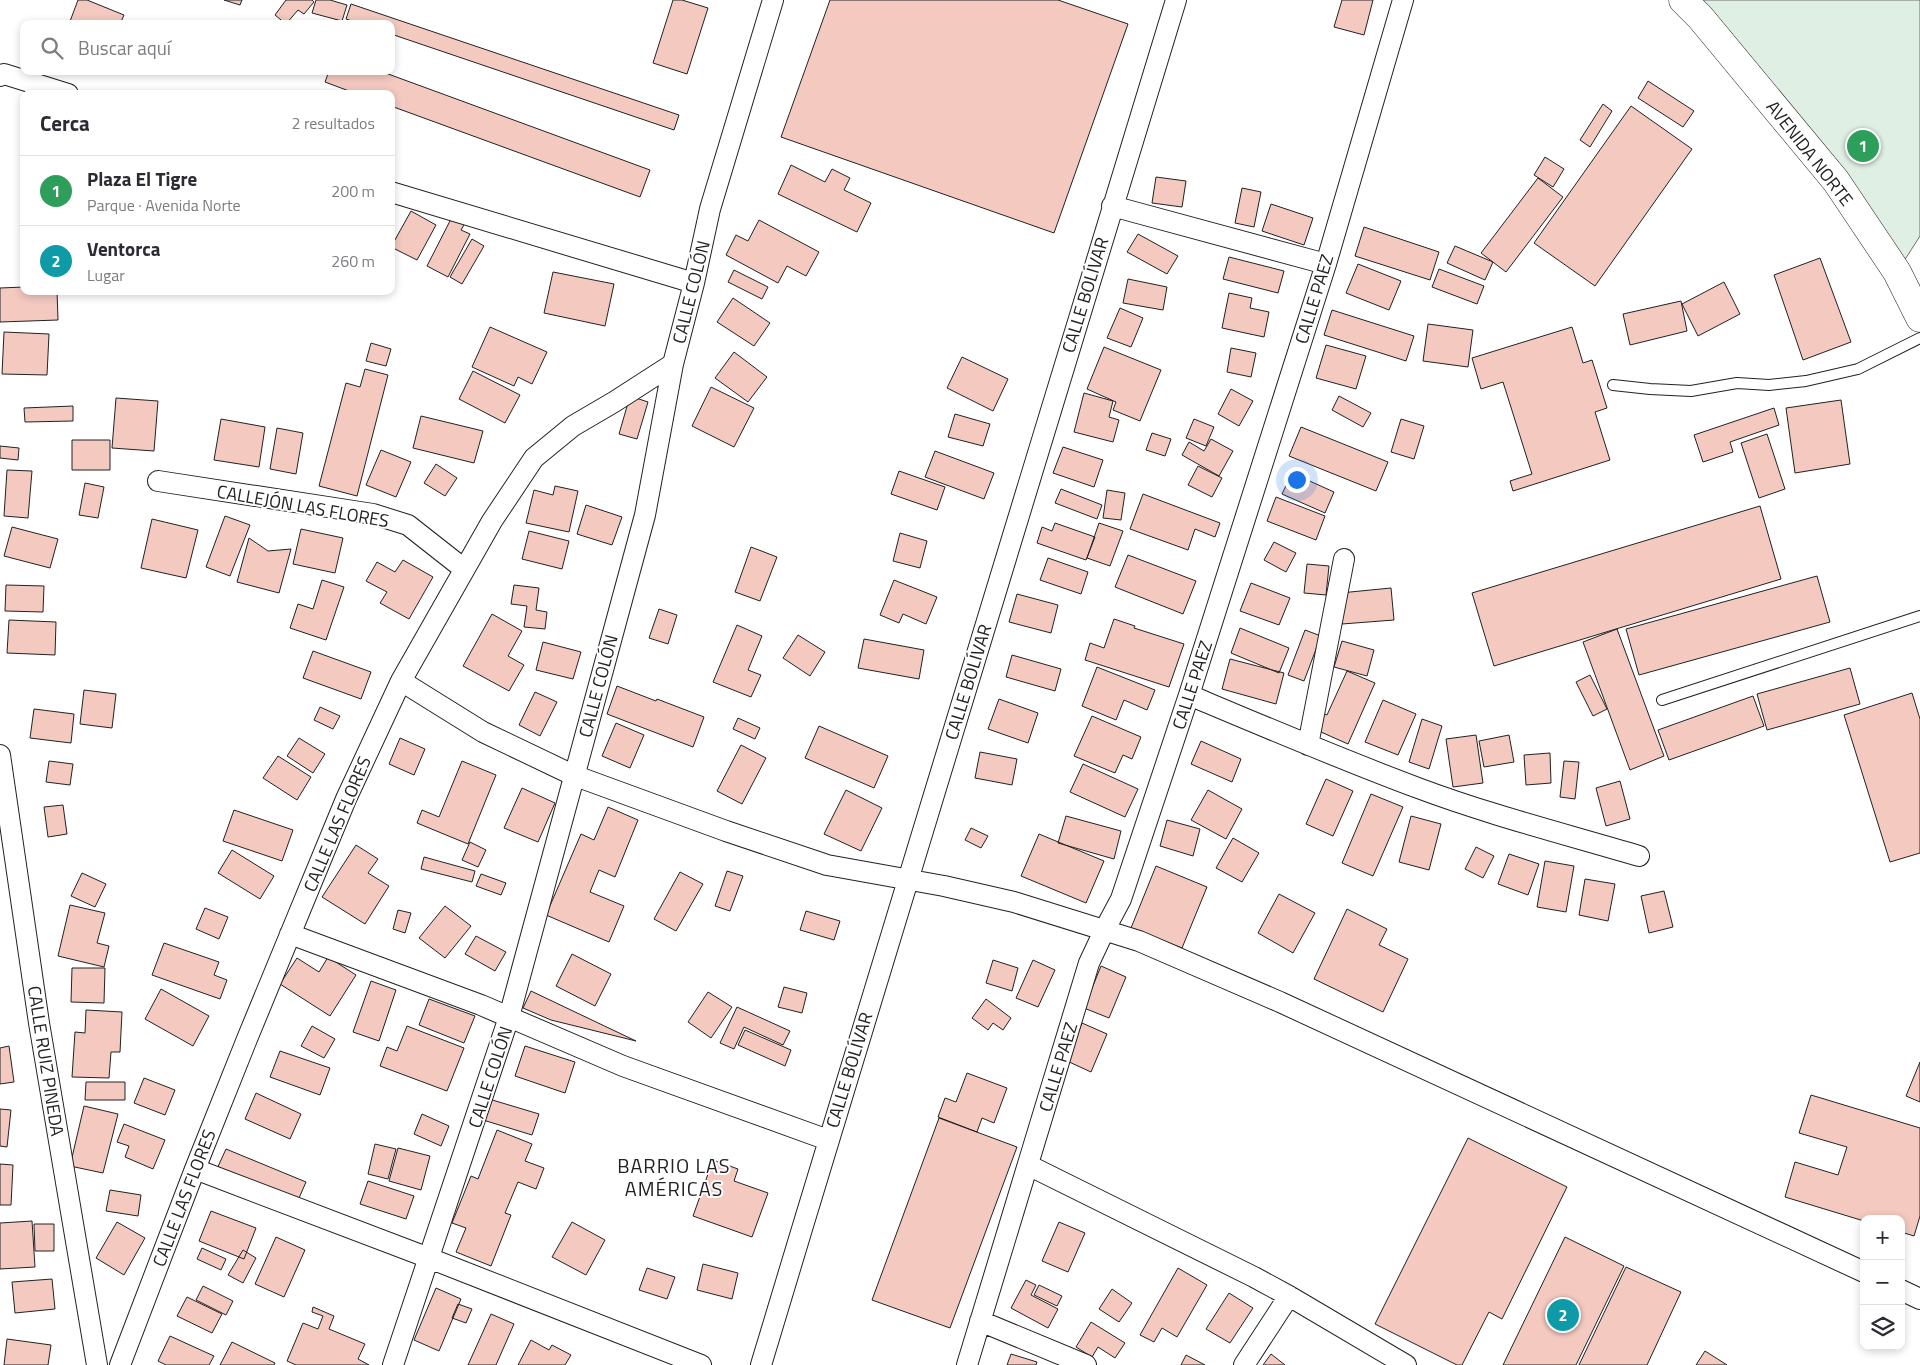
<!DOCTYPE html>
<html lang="es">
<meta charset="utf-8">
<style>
:root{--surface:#fff;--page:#f2f2f3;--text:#2b2b33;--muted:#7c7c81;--line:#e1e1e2;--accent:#0f766e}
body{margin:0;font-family:"Titillium Web",sans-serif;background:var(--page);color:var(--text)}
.controls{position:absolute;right:15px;bottom:15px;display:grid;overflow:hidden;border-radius:10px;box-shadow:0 2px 8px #0003}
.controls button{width:45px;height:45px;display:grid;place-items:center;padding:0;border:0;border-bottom:1px solid var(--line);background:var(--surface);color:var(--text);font:25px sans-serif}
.you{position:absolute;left:1296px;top:479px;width:18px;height:18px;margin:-12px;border:4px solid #fff;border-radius:50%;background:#1a73e8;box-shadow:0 0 0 8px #1a73e833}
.badge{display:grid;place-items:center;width:32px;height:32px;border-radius:50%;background:var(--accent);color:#fff;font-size:16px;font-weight:700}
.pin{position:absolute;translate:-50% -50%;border:2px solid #fff;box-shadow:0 1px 5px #0006}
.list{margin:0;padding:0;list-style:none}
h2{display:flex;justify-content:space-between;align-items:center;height:65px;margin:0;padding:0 20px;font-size:21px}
h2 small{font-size:16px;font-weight:400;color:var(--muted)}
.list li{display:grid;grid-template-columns:32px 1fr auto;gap:15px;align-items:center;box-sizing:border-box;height:70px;padding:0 20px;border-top:1px solid var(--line)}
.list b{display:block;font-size:19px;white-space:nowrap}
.list p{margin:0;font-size:16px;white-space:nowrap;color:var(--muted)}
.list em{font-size:16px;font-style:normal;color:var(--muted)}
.icon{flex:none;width:28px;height:28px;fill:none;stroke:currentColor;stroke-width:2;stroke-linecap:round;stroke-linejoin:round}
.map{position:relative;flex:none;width:1920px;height:1365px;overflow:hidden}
.search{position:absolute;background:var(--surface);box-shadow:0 2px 8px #0003;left:20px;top:20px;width:375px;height:55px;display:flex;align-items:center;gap:12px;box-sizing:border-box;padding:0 18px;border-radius:10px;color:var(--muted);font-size:19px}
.panel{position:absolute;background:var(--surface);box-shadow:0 2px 8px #0003;left:20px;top:90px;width:375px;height:205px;border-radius:10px}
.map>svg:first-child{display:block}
.green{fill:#e0efe3;stroke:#6f6f6f}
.building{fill:#f3c9c0;stroke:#222}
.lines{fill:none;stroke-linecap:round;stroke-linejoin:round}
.service-casing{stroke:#222;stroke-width:12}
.minor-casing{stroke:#222;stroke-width:22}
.trunk-casing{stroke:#222;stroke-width:29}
.service{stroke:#fff;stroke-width:10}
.minor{stroke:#fff;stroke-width:20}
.trunk{stroke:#fff;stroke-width:28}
.labels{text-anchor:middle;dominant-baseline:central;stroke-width:4;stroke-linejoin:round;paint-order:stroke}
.street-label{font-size:18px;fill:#222;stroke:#fff}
.quarter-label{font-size:20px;letter-spacing:1px;fill:#222;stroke:#fff}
</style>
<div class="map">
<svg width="1920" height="1365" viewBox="0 0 1920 1365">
<rect width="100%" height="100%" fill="#fff"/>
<path class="green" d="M1701,0H1920V236L1897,272Z"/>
<path class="building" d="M78,0H87L124,15L120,24H69Z
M224,0H242L240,5Z
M286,0H312L314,2L304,14L298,10L286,24L275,15Z
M316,0H330L347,5L342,21L312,13Z
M673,0H682L708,8L687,74L653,63Z
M830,0H1058L1128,24L1054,233L781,137Z
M1342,0H1373L1364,35L1334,27Z
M351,4L679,115L674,130L391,34V24H361L346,19Z
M329,71H380L650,170L640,197L391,106V94H357L325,82Z
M1648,81L1694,111L1683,127L1638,98Z
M1603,104L1612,111L1590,147L1580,140Z
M1631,106L1692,149L1595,286L1534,243Z
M1545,157L1564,169L1553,187L1534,175Z
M791,165L825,182L832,169L850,178L844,190L871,203L857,232L778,194Z
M1156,177L1186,181L1182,207L1152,203Z
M1538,178L1563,197L1506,272L1481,253Z
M1242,188L1261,192L1254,227L1235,223Z
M1271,204L1313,218L1304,245L1262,231Z
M411,211L436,225L417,260L391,247Z
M452,217L465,223L461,230L470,234L448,277L427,266Z
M759,220L819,252L806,276L787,266L778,283L726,255L736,235L748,241Z
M1364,227L1439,252L1430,280L1355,256Z
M1138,234L1178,256L1167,274L1127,252Z
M472,239L484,246L462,284L450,277Z
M1455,246L1493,262L1485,280L1447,263Z
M1229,257L1284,271L1278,293L1223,279Z
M1820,258L1851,342L1803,360L1774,275Z
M1358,264L1401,281L1389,310L1346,293Z
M1439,269L1484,286L1477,304L1432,287Z
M734,270L768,287L762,299L728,282Z
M553,272L614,284L605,326L544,313Z
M1128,279L1167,287L1163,310L1123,303Z
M1724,282L1740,314L1698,336L1682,304Z
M24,287V291H57L58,320L0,322V288Z
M1229,293L1252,298L1250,308L1269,312L1264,337L1222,328Z
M733,298L770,323L754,346L717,322Z
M1681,301L1687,331L1630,345L1623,314Z
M1120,308L1143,318L1131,347L1107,338Z
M1332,310L1414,336L1406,361L1324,335Z
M1428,324L1473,330L1468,367L1423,361Z
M490,327L547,352L532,384L518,377L514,386L472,367Z
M1572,327L1583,363L1592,360L1607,408L1595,412L1610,460L1513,491L1510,481L1532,474L1503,382L1481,389L1472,358Z
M4,332L49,334L47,375L2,374Z
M371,343L391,349L386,366L366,361Z
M1326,345L1366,356L1356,389L1316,378Z
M1104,347L1161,370L1140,421L1113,410L1116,402L1087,389Z
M1231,348L1256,353L1251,377L1227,372Z
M734,352L767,377L748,402L715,378Z
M962,357L1008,379L993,411L947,388Z
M365,369L388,375L357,496L319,486L346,383L360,387Z
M473,371L520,395L505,423L459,399Z
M711,387L754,408L734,447L692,426Z
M1231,389L1253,401L1239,426L1218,414Z
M1084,393L1113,401L1109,417L1119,420L1113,442L1074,432Z
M630,396L648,402L637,439L619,434Z
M1339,396L1371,413L1363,427L1332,410Z
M116,398L158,401L154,451L112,448Z
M1841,400L1850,464L1795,473L1786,408Z
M73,406V421L25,422L24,408Z
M1774,408L1779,425L1730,442L1733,452L1703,462L1694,435Z
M955,414L990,424L983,446L948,437Z
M421,416L483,431L474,463L413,448Z
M221,419L265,427L259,467L214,460Z
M1194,419L1214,427L1206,446L1186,438Z
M1401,419L1424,426L1414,459L1391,452Z
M1301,427L1388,462L1376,491L1289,456Z
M277,428L303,433L296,474L270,469Z
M1152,433L1171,439L1165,456L1146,450Z
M1767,434L1785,489L1759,498L1741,443Z
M1211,439L1233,451L1219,476L1182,455L1189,442L1204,451Z
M72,440H110V470H72Z
M0,446L19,448L18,460L0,458Z
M1063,447L1103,460L1094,487L1053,473Z
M381,450L411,462L396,497L366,485Z
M935,451L994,473L984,499L925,477Z
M436,464L457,478L445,496L424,483Z
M1198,466L1222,478L1212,497L1188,485Z
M7,470L32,471L28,518L4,516Z
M899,471L945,487L937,510L891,494Z
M1292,473L1334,492L1325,513L1282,494Z
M85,483L104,487L98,518L79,515Z
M555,486L578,491L569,532L526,523L534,490L553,495Z
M1061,489L1102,505L1097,519L1055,503Z
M1107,490L1125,493L1121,520L1103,518Z
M1143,494L1220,523L1215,537L1195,529L1188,550L1130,529Z
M1276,497L1325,516L1316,540L1267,521Z
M586,505L622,517L612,545L577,534Z
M1760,506L1781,579L1494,666L1472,593Z
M225,516L250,525L230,576L206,567Z
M152,519L198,530L186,578L141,568Z
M1055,523L1095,537L1086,560L1037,543L1042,527L1052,531Z
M1099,523L1123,531L1110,566L1087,558Z
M12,527L58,539L50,568L4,556Z
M301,529L343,538L335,573L293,564Z
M529,531L569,541L562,569L522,559Z
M900,533L927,541L920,568L893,561Z
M249,538L268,551L291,549L279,593L237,582Z
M1274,542L1296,553L1286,572L1264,560Z
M751,547L777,557L760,601L735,592Z
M1128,555L1196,581L1183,614L1115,587Z
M1048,558L1088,572L1081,594L1040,580Z
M403,560L433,577L409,619L380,603L387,592L366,581L377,562L395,572Z
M1307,564L1329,566L1326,595L1304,593Z
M1817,576L1830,622L1639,675L1626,629Z
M322,580L344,587L326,640L290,628L298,604L313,609Z
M894,580L937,597L926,624L903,614L899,623L880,615Z
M1251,583L1290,598L1279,625L1240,611Z
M6,585L44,586L43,612L5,611Z
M514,585L539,588L536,610L547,612L545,629L524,627L527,606L511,604Z
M1391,588L1394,620L1342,624L1340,593Z
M1017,594L1058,605L1051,633L1009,622Z
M659,609L677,615L668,644L649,638Z
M492,614L522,631L508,656L524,665L509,691L463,666Z
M1114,619L1135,626L1134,628L1184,644L1169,687L1085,660L1090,643L1104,648Z
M9,620L56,622L55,655L7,653Z
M737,625L762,636L748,670L761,675L751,697L713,682Z
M1240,628L1289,648L1279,673L1231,653Z
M1617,629L1664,756L1630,770L1583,642Z
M1305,630L1321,636L1304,681L1288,675Z
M798,635L825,652L810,676L783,658Z
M864,639L924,650L919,679L858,668Z
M1342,641L1374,650L1367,676L1334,667Z
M543,642L581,652L573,679L536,670Z
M313,651L371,672L361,699L303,678Z
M1012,655L1061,669L1055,691L1006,677Z
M1230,659L1284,673L1276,704L1222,689Z
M1097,667L1155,690L1147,710L1124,700L1116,720L1082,706Z
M1850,668L1860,704L1767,730L1757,694Z
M1347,671L1375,683L1348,744L1312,728L1319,712L1327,715Z
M1590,675L1607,709L1593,716L1576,682Z
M617,686L656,701L657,699L704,717L693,747L607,714Z
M84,690L116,694L112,728L80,724Z
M535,692L557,702L540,736L519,725Z
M1912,693L1920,719V853L1890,862L1844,715Z
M1753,696L1764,726L1669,760L1658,730Z
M999,699L1038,713L1028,743L988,729Z
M1383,700L1416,714L1398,755L1365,742Z
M320,707L340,716L333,729L314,720Z
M34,709L74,714L71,743L30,738Z
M1092,716L1141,737L1132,759L1123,755L1115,773L1074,756Z
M738,718L760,728L755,739L733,729Z
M1422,719L1442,726L1429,769L1409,762Z
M616,723L644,735L630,768L602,756Z
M819,726L888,756L874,788L805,758Z
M1476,735L1483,783L1453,787L1446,739Z
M1509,735L1514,762L1484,767L1479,741Z
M299,738L325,754L313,773L287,756Z
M400,738L425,749L414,775L389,764Z
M1201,741L1241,759L1232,782L1191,764Z
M741,745L766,758L742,804L717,791Z
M980,752L1017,759L1012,785L975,778Z
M1550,753L1551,783L1526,785L1524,755Z
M278,756L311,777L297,800L263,778Z
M49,761L73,764L70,785L46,782Z
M462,761L496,775L468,844L417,823L422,810L439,817Z
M1564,761L1579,762L1575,799L1560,797Z
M1083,764L1138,789L1125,817L1070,792Z
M1326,779L1353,791L1333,836L1306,824Z
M1620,781L1630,819L1606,826L1596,788Z
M522,788L555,803L538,842L504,828Z
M846,790L882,808L861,851L824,834Z
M1208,790L1242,809L1226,839L1191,820Z
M1371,794L1403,807L1373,876L1342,863Z
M63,805L67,834L48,837L44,807Z
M608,807L638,820L615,877L599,870L590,892L624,906L609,942L546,915L581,834L594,840Z
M234,810L293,830L282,861L223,841Z
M1066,816L1121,831L1114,859L1058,843Z
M1411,816L1441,824L1429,870L1399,862Z
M1167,820L1200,829L1193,856L1160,846Z
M971,828L988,836L981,848L965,840Z
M1039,834L1104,861L1086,903L1021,876Z
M1233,838L1259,853L1242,882L1216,868Z
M470,842L486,850L478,867L462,860Z
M356,845L378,859L368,873L389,886L365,924L322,897Z
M1476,847L1494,856L1483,878L1465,869Z
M232,850L274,876L260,899L218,873Z
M1509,854L1539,864L1528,895L1498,884Z
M424,857L475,871L472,882L421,869Z
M1545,861L1574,866L1566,912L1537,907Z
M1156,866L1207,887L1182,948L1131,928Z
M727,871L743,876L730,911L715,906Z
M680,872L703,884L676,931L654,919Z
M82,873L106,884L95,907L71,896Z
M481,874L506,883L501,895L476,886Z
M1585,879L1615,884L1608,921L1579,915Z
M1664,891L1673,927L1649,933L1641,896Z
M1279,894L1315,913L1293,953L1258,933Z
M70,905L105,913L97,943L109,946L104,967L58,956Z
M445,906L471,926L445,958L419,938Z
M205,908L228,917L219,939L196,929Z
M1347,909L1387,929L1379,945L1408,959L1383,1012L1314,979Z
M398,910L411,913L405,933L393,929Z
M806,911L840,921L834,940L800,930Z
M476,936L506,952L495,971L465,954Z
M164,943L219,962L214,975L227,980L220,999L152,975Z
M572,954L611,974L595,1006L556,986Z
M328,957L356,975L330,1016L280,984L297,958L319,972Z
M993,960L1018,968L1012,991L986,983Z
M1033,960L1055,970L1038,1007L1016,998Z
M1101,966L1126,977L1109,1018L1084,1008Z
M72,968H105L104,1003L71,1002Z
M371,981L396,990L379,1041L353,1032Z
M784,987L807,993L802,1013L778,1007Z
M161,989L209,1016L193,1046L145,1019Z
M531,991L636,1041L551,1020L523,1008Z
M708,992L732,1007L711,1038L688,1022Z
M429,999L475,1016L464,1043L419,1025Z
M986,999L1011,1018L1003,1030L993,1023L988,1030L972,1018Z
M737,1007L790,1031L783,1045L744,1027L734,1049L720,1043Z
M86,1010L122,1012L120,1052H111L109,1078L72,1077L75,1032L85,1033Z
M1082,1023L1107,1034L1091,1072L1067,1061Z
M312,1026L335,1039L324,1058L301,1046Z
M407,1026L464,1048L447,1091L380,1066L387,1047L397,1051Z
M745,1030L791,1050L785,1066L738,1045Z
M9,1046L14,1082L0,1084V1048Z
M525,1046L575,1062L565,1093L515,1076Z
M280,1051L330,1068L320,1095L270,1077Z
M1920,1062V1102L1906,1096Z
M967,1073L1007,1088L994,1123L982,1118L977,1132L938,1117L945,1098L956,1102Z
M144,1078L175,1090L165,1115L134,1103Z
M86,1082H125V1100H85Z
M256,1093L301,1114L290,1139L245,1119Z
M1811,1095L1920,1128V1216L1914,1236L1901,1232V1219H1864V1221L1785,1197L1795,1162L1838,1175L1847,1147L1799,1133Z
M489,1099L539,1114L532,1135L483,1120Z
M84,1106L118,1114L103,1173L70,1166Z
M0,1109L11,1110L7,1147L0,1146Z
M422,1114L449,1126L441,1146L414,1134Z
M939,1118L1017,1147L950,1328L872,1300Z
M124,1124L165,1140L153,1169L125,1157L129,1146L117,1142Z
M497,1130L532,1144L525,1161L544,1168L536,1189L518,1182L505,1213L511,1215L491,1266L456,1252L466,1228L452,1223L471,1176L478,1179Z
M1468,1138L1567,1187L1502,1319L1489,1312L1462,1365H1457L1375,1324Z
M375,1144L396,1149L388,1179L368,1174Z
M398,1148L430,1156L421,1190L389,1181Z
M226,1149L306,1182L296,1205L216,1171Z
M713,1160L738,1169L734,1181L768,1193L752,1237L693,1216Z
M0,1164L13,1165L11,1205H0Z
M368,1181L414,1196L406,1219L360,1204Z
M110,1190L141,1195L138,1216L106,1211Z
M211,1211L256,1228L244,1259L199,1241Z
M32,1221L35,1267L0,1269V1223Z
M117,1222L145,1238L124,1275L96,1258Z
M572,1222L605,1240L586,1275L552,1257Z
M1059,1222L1085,1233L1068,1272L1042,1261Z
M34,1224H54V1251H35Z
M276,1237L305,1250L284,1297L255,1284Z
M1565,1237L1624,1266L1576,1365H1503Z
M202,1248L226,1259L221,1270L197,1259Z
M243,1250L256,1258L243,1283L228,1275Z
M703,1264L738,1273L732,1299L697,1290Z
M1626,1267L1681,1292L1647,1365H1579Z
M647,1268L675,1277L667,1299L639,1290Z
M1178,1268L1207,1285L1177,1337L1162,1328L1154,1342L1140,1335Z
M52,1279L55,1309L15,1313L12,1282Z
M1026,1280L1036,1285L1031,1295L1058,1309L1048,1328L1011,1308Z
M1039,1285L1062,1296L1057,1306L1034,1295Z
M203,1286L233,1301L226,1315L196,1300Z
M436,1288L461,1299L439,1351L414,1340Z
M1112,1289L1132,1303L1119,1322L1099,1309Z
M1229,1293L1253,1308L1230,1343L1206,1329Z
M187,1297L222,1314L212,1333L177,1316Z
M458,1304L472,1309L466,1323L452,1318Z
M313,1307L334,1316L329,1329L365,1344L358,1359L369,1365H296L287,1361L303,1323L318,1329L323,1316L312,1312Z
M491,1314L514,1324L496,1365H468Z
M1091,1322L1125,1343L1115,1358L1098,1347L1092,1357L1076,1347Z
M170,1336L214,1356L209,1365H166L158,1361Z
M7,1339L51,1345L48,1365H4Z
M531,1340L549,1350L552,1345L571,1355L565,1365H518Z
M232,1342L275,1363L274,1365H220Z
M1705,1351L1727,1365H1696Z
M1011,1354L1037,1362L1036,1365H1007Z
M1271,1354L1285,1365H1263Z
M1186,1355L1205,1365H1181Z"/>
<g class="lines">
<defs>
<path id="service" d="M1613,385L1650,389L1691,391L1737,383L1769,385L1806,381L1858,369L1920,338
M1662,700L1920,616"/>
<path id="minor" d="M0,76L4,74L68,94
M391,192L694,283
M1112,206L1326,264
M158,481L373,514L408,525L464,569
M401,681L483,732L573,775L726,831L827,865L944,886L1014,902L1139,941L1280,1002L1864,1272
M1189,695C1265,727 1340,759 1418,788C1490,815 1565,834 1639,856
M1308,745L1344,559
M0,755L39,1023L97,1365
M290,934L481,1005L623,1066L828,1140
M1028,1165L1254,1277L1289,1296L1406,1365
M195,1169L429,1258L701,1365
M1901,1290L1920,1299
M980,1321L1086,1365
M120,1365L195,1169L247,1039L346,799L401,681L492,521L534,458L573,426L614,402L673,364
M393,1365L509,1017L645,515L673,364L694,283L710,209L773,0
M761,1365C813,1191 867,1017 919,844C1004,562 1088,280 1176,0
M967,1365L1089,963L1105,929L1121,899L1189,695L1326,264L1403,0
M1244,1365L1289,1296"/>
<path id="trunk" d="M1683,0L1700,17L1836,181L1897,272L1920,318"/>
</defs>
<use href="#service" class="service-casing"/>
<use href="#minor" class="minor-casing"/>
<use href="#trunk" class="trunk-casing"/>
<use href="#service" class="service"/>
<use href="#minor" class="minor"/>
<use href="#trunk" class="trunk"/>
</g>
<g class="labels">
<g class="street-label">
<text transform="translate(1810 153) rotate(52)">AVENIDA NORTE</text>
<text transform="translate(691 292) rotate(-76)">CALLE COLÓN</text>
<text transform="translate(1085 295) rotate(-73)">CALLE BOLÍVAR</text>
<text transform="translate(1314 299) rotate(-73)">CALLE PAEZ</text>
<text transform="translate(303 506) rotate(10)">CALLEJÓN LAS FLORES</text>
<text transform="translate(968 682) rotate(-73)">CALLE BOLÍVAR</text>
<text transform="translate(1192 685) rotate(-72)">CALLE PAEZ</text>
<text transform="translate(598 686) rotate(-75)">CALLE COLÓN</text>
<text transform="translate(337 824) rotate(-67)">CALLE LAS FLORES</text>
<text transform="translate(46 1061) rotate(81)">CALLE RUIZ PINEDA</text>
<text transform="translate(1058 1067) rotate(-73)">CALLE PAEZ</text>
<text transform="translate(849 1070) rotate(-73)">CALLE BOLÍVAR</text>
<text transform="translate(490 1077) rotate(-72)">CALLE COLÓN</text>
<text transform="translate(184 1198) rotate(-69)">CALLE LAS FLORES</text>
</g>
<g class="quarter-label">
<text x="674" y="1165">BARRIO LAS<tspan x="674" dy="23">AMÉRICAS</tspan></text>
</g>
</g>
</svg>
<div class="controls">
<button>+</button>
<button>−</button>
<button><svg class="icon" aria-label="layers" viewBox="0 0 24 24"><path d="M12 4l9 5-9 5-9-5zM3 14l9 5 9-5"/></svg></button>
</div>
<div class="you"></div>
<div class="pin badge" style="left:1863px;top:146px;background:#2e9e5b">1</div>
<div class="pin badge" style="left:1563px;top:1315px;background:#0f9aa8">2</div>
<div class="search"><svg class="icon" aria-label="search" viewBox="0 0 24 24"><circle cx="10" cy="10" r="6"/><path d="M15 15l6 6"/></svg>Buscar aquí</div>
<section class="panel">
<h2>Cerca<small>2 resultados</small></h2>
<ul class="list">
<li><span class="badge" style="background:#2e9e5b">1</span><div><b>Plaza El Tigre</b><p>Parque · Avenida Norte</p></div><em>200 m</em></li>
<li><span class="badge" style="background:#0f9aa8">2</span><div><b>Ventorca</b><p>Lugar</p></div><em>260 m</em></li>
</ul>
</section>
</div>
